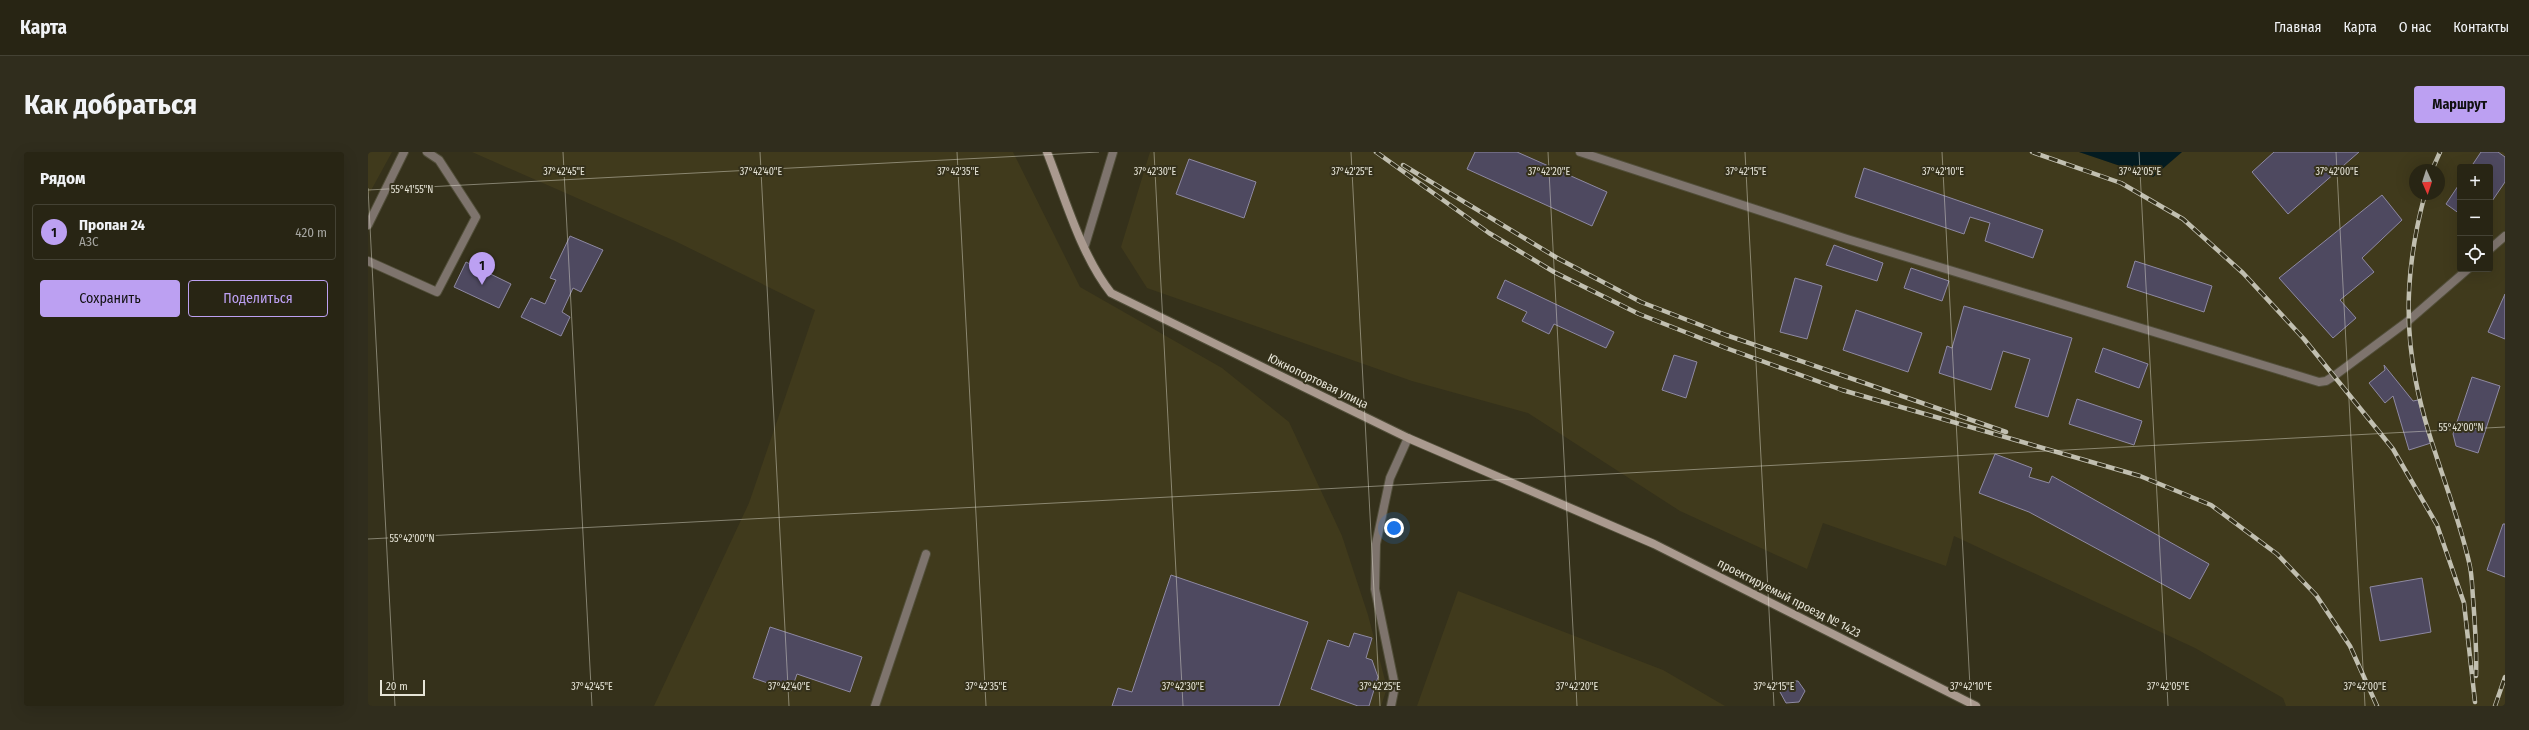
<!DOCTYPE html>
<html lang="ru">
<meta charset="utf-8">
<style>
:root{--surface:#282514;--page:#302d1d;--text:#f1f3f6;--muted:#a5a5a0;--line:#444234;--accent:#bca0f2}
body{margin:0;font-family:"Fira Sans Condensed",sans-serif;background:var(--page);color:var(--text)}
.controls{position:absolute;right:12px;top:12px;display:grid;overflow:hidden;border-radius:4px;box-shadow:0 4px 16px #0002}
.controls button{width:36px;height:36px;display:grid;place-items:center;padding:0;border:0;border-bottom:1px solid var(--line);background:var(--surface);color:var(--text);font:20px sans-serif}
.compass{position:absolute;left:2041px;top:12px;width:36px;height:36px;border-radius:50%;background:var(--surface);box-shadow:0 4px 16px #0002;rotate:177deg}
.scale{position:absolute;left:12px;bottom:10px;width:45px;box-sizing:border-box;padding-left:4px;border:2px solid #e6e4d7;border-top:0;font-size:11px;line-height:14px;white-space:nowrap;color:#e6e4d7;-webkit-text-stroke:3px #35311b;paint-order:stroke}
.you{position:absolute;left:1026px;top:376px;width:14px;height:14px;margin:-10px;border:3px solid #fff;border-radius:50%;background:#1a73e8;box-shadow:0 0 0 6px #1a73e833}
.badge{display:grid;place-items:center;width:26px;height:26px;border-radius:50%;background:var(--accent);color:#111;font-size:13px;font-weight:700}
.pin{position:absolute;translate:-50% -33px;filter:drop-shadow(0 1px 2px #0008)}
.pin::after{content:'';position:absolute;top:21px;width:14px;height:12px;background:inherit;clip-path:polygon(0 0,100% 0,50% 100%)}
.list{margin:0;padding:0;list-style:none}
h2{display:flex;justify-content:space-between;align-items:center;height:52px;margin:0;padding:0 16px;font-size:17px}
h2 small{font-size:13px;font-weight:400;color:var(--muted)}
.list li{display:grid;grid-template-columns:26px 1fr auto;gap:12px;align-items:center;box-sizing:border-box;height:56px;margin:0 8px 8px;padding:0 8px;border:1px solid var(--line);border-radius:4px}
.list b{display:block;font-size:15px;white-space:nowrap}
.list p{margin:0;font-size:13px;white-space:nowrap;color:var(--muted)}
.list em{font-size:13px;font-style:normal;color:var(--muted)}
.actions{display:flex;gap:8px;padding:12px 16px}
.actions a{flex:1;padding:9px 0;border:1px solid var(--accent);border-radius:4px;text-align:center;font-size:14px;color:var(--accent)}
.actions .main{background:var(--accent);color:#111}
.icon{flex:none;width:22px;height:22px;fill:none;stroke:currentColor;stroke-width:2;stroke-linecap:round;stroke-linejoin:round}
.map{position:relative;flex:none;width:2137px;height:554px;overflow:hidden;border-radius:4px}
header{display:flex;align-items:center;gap:24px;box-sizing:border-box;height:56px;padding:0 20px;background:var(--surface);border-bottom:1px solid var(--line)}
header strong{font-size:19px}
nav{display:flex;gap:22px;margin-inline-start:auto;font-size:14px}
.intro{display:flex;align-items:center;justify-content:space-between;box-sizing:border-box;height:96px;padding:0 24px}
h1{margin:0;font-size:28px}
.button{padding:10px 18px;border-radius:4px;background:var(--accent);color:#111;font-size:14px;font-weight:700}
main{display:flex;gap:24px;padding:0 24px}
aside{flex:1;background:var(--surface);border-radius:4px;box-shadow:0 4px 16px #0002}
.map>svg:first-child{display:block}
.built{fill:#403a1c;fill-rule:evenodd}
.water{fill:#031b21}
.building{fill:#4e4960;stroke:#8e89a2}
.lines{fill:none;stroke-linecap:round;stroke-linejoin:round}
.service-casing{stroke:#514e39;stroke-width:10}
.minor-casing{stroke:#514e39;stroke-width:10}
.tertiary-casing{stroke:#514e39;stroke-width:10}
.secondary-casing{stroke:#514e39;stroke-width:10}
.service{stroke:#7e746d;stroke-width:8}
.minor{stroke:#7e746d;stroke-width:8}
.tertiary{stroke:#7e746d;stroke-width:8}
.secondary{stroke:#aa9a8f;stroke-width:8}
.rail-casing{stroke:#c1bfb0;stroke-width:4.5}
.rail{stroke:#35311b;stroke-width:3;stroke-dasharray:9;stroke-linecap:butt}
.ticks{fill:none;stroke:#e6e4d7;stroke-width:1;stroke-opacity:0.45}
.labels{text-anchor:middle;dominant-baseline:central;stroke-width:4;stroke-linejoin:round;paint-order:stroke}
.street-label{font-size:12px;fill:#e6e4d7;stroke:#35311b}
.ticks-label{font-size:10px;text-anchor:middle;fill:#e6e4d7;stroke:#35311b;stroke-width:4;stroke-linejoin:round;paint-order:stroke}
</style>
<header>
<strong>Карта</strong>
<nav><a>Главная</a><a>Карта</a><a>О нас</a><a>Контакты</a></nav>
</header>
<div class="intro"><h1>Как добраться</h1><a class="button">Маршрут</a></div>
<main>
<aside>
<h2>Рядом<small></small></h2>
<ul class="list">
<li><span class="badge">1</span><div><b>Пропан 24</b><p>АЗС</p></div><em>420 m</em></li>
</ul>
<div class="actions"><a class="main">Сохранить</a><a>Поделиться</a></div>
</aside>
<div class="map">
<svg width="2137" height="554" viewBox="0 0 2137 554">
<rect width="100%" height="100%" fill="#35311b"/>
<path class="built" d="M0,0H24L0,44Z
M104,0H645L712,135L854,216L921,270L974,384L1000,463L1019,536L1013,554H286L381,351L447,158L307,89Z
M782,0H1711L1785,25L1814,0H2137V554H1918L1915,546L1827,496L1586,384L1578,414L1455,371L1439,417L1312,359L1160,261L1044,229L779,136L753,95ZM2092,15H2122V117H2092ZM2047,18H2071V42H2047Z
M1090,439L1295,518L1357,554H1049Z"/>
<path class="water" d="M1711,0H1814L1785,25Z"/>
<path class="building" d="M1107,0H1149L1239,40L1224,74L1099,17Z
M1906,0H1991L1920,62L1884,20Z
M2113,0H2130L2137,5V30L2122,52V15H2103Z
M821,7L888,30L876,66L808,42Z
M1496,16L1675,78L1665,106L1617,89L1622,71L1602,65L1596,82L1487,45Z
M2092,31V62L2078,52Z
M2014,43L2034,68L1994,106L2006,120L1972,148L1988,166L1965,186L1911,126Z
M202,84L235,98L213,140L205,136L194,160L202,165L193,184L153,165L163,146L177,152L188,128L182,126Z
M1466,93L1515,111L1509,129L1458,113Z
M1767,109L1844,134L1836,160L1759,135Z
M98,110L143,132L131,156L86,135Z
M1543,116L1581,129L1574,149L1536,136Z
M1427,126L1454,134L1439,187L1412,180Z
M1137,128L1246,180L1238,196L1186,172L1181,182L1154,169L1159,160L1129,146Z
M2137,142V187L2120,180Z
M1596,154L1704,186L1680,265L1647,255L1662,207L1635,199L1623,238L1571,221L1579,194L1584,196Z
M1488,158L1554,181L1540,220L1475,198Z
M1735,196L1780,212L1771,236L1727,220Z
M1306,203L1329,210L1318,246L1294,238Z
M2016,213L2045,249L2050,248L2063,291L2041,298L2025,244L2017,251L2001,231L2017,218Z
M2104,225L2132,234L2110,301L2088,294L2085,282Z
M1709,247L1774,269L1766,293L1701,272Z
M1627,302L1664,316L1661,325L1681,331L1684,324L1693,329L1841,412L1822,447L1661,360L1611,341Z
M2135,372H2137V425L2119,418Z
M803,423L940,470L911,554H744L750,536L764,540Z
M2054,426L2063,480L2012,489L2002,435Z
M402,475L494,505L482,540L429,522L423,539L385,526Z
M986,481L1004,486L998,506L1004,508L1010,525L1001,554H990L943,537L960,488L981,495Z
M1418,529H1430L1437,539L1431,550L1418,551L1412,540Z"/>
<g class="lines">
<defs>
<path id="service" d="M1212,0L1479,87L1951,230L1958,229L1966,224L2040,169L2100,117
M717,93L745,0
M2122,97L2137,84
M0,109L69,140L108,65L71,8L59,0
M507,554L558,402"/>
<path id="minor" d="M0,73L36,0"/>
<path id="tertiary" d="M1023,554L1027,534L1007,437L1008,392L1022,326L1040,286"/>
<path id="secondary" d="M679,0C697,46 713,103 743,141L1040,286L1286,392L1608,554"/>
</defs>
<use href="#service" class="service-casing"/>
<use href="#minor" class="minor-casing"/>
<use href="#tertiary" class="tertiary-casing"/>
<use href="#secondary" class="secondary-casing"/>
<use href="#service" class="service"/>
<use href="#minor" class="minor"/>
<use href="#tertiary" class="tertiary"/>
<use href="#secondary" class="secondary"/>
<defs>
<path id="rail" d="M1008,0L1121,81L1186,120L1271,162L1358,196L1474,238L1772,324L1843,353L1909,402L1948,443L1982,494L2009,554
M1664,0L1753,31L1815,67L1875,121L1936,187L2025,297L2069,373L2096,451L2107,550
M1035,13L1191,107L1273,150L1358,183L1638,280
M2064,18L2072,0
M2057,42C2040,105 2035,165 2048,230C2060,292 2087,349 2101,410C2104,421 2104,434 2105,446C2107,472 2109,498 2108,524
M2127,554L2137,525"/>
</defs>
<use href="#rail" class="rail-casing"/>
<use href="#rail" class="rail"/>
</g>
<path class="ticks" d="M195,0L224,554M392,0L421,554M589,0L618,554M786,0L815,554M983,0L1012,554M1180,0L1209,554M1377,0L1406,554M1574,0L1603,554M1771,0L1800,554M1968,0L1997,554M0,36L27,554M0,38L731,0M0,387L2137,275"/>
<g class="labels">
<g class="street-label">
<text transform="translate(950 229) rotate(26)">Южнопортовая улица</text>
<text transform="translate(1421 446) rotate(27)">проектируемый проезд № 1423</text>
</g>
</g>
<g class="ticks-label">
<text x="196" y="23">37°42'45"E</text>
<text x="393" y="23">37°42'40"E</text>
<text x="590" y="23">37°42'35"E</text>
<text x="787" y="23">37°42'30"E</text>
<text x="984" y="23">37°42'25"E</text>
<text x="1181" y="23">37°42'20"E</text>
<text x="1378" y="23">37°42'15"E</text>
<text x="1575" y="23">37°42'10"E</text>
<text x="1772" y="23">37°42'05"E</text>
<text x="1969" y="23">37°42'00"E</text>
<text x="44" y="41">55°41'55"N</text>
<text x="2093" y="279">55°42'00"N</text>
<text x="44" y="390">55°42'00"N</text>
<text x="224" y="538">37°42'45"E</text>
<text x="421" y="538">37°42'40"E</text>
<text x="618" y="538">37°42'35"E</text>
<text x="815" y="538">37°42'30"E</text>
<text x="1012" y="538">37°42'25"E</text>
<text x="1209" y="538">37°42'20"E</text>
<text x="1406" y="538">37°42'15"E</text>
<text x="1603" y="538">37°42'10"E</text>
<text x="1800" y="538">37°42'05"E</text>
<text x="1997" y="538">37°42'00"E</text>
</g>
</svg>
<div class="controls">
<button>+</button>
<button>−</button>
<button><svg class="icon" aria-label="locate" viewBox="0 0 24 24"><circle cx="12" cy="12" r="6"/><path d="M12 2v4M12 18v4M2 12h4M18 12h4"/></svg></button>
</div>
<svg class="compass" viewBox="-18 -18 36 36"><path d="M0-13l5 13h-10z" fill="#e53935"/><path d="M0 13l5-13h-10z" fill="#a5a5a0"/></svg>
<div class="scale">20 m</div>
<div class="you"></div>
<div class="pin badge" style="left:114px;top:133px">1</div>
</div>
</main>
